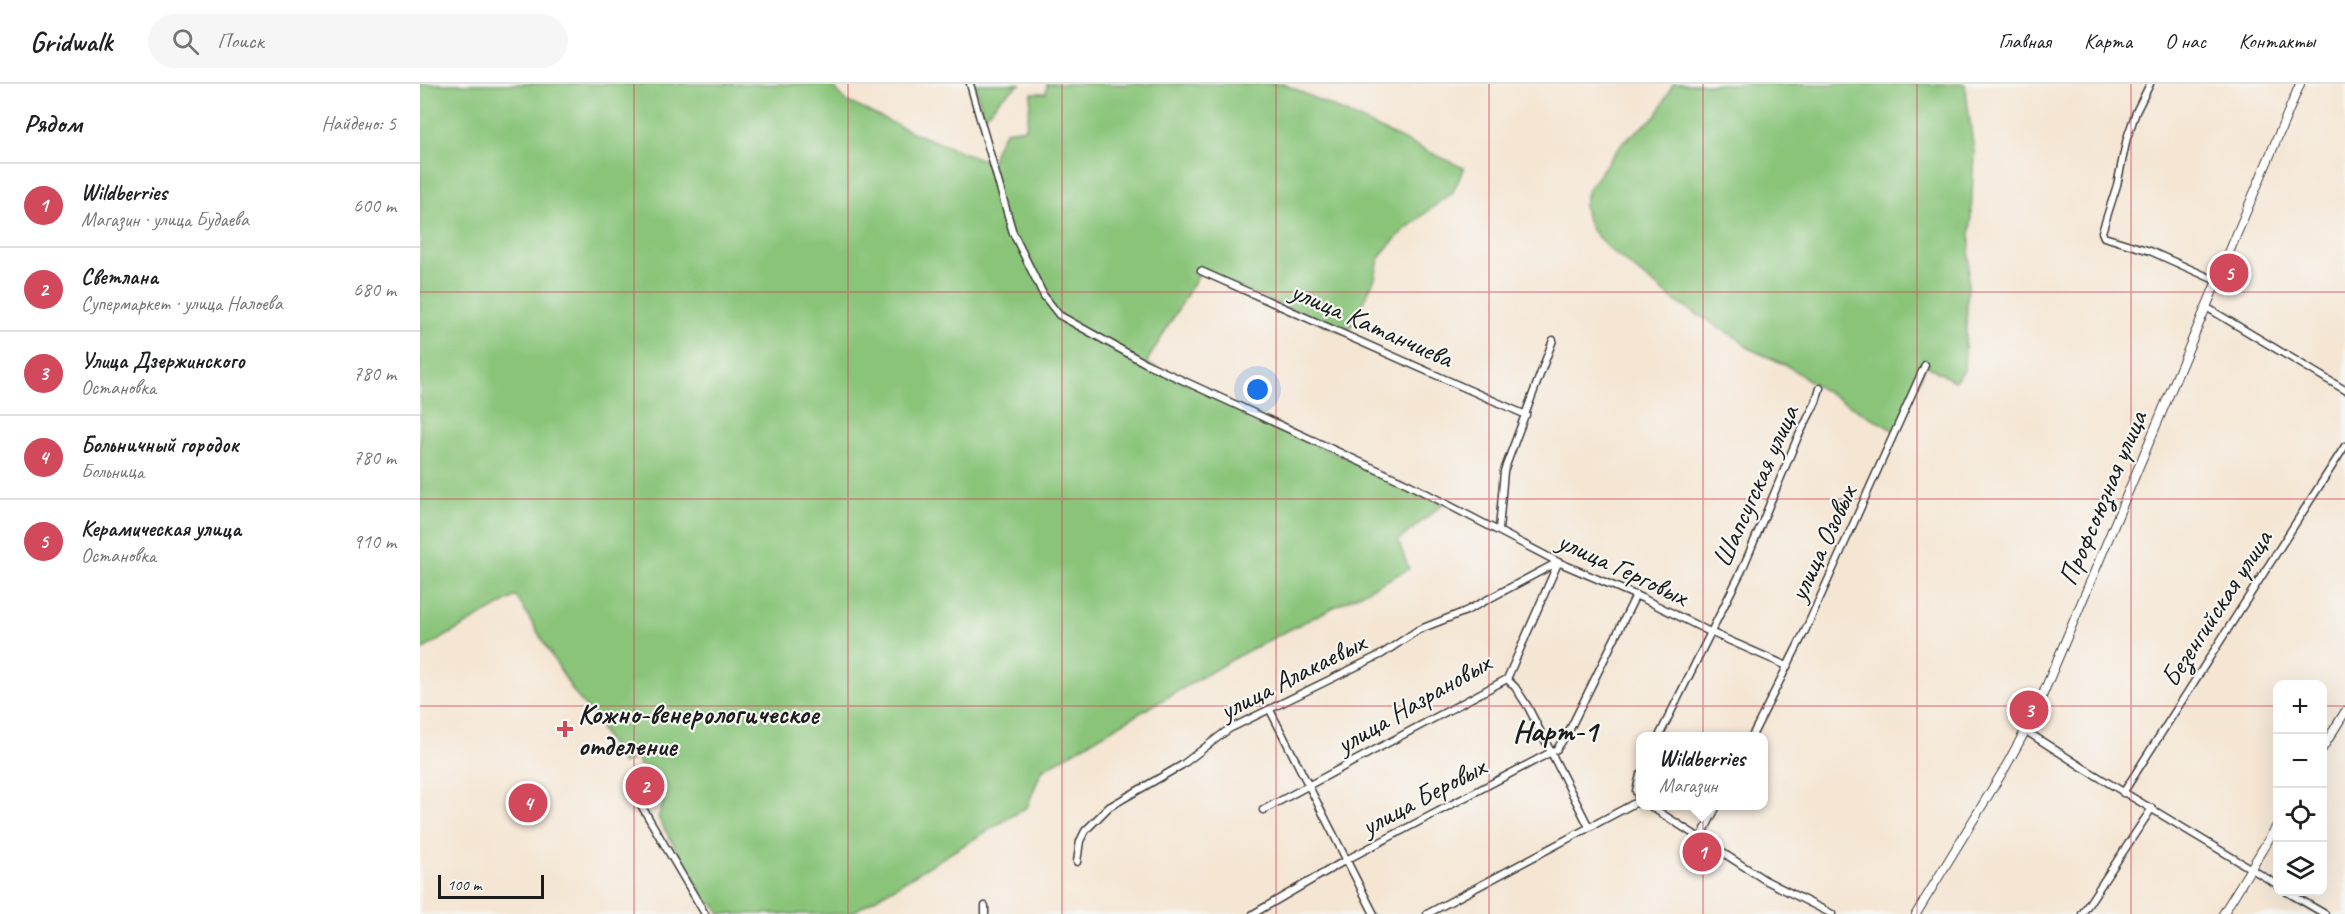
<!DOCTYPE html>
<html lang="ru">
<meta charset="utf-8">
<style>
:root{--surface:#fff;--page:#f6f6f6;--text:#202124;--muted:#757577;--line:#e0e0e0;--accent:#d1495b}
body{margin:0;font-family:Caveat,sans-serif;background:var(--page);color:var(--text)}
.controls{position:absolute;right:18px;bottom:18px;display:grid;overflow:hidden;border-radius:12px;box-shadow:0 6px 24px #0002}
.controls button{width:54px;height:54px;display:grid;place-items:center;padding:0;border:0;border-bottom:2px solid var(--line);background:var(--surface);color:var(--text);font:30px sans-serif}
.scale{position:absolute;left:18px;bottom:15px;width:106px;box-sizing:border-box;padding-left:6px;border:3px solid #1c1c1c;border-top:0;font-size:16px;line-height:21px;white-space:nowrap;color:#1c1c1c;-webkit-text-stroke:4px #f6f6f2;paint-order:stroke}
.you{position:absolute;left:838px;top:306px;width:21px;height:21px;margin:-15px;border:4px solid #fff;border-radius:50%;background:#1a73e8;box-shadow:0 0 0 9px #1a73e833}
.badge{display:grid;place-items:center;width:39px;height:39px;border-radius:50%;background:var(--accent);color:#fff;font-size:20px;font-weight:700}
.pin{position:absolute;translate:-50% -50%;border:3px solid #fff;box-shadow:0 2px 6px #0006}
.popup{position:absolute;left:1216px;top:648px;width:132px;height:78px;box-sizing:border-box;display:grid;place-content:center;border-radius:12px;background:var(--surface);filter:drop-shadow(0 2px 4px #0005);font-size:20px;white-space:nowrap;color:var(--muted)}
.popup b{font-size:22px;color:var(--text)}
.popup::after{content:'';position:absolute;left:50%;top:100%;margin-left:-12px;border:12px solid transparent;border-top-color:var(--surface)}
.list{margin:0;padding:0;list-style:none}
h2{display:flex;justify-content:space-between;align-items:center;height:78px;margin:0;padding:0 24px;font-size:26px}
h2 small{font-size:20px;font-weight:400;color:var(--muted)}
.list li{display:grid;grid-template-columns:39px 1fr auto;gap:18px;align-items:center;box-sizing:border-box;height:84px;padding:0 24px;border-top:2px solid var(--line)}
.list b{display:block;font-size:22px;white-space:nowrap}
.list p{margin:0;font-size:20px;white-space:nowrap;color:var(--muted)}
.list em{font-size:20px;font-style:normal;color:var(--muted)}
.icon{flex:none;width:33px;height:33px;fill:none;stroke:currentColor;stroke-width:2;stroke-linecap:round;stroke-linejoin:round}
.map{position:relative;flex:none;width:1925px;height:830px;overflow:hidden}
header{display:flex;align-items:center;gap:36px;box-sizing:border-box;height:84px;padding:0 30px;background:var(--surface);border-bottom:2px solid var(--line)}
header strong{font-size:28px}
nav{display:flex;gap:33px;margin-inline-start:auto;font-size:21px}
.search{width:420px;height:54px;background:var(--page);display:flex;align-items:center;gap:15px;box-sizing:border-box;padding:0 21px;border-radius:33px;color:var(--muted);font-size:22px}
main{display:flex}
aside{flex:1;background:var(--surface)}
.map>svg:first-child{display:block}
.green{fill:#89c479;stroke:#52704a;stroke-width:1.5}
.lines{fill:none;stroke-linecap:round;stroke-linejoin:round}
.minor-casing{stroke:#3d3a38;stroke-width:9}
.tertiary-casing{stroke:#3d3a38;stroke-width:10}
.minor{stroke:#fff;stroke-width:6}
.tertiary{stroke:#fff;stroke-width:8}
.grid{fill:none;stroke:#d1495b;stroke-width:1.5;stroke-opacity:0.55}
.poi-dot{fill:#d1495b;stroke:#f6f6f2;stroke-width:2}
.labels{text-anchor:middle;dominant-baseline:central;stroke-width:4.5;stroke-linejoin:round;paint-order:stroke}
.street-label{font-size:28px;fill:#1c1c1c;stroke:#f6f6f2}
.poi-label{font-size:28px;font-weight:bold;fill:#1c1c1c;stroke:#f6f6f2;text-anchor:start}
.neighbourhood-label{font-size:30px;font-weight:bold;fill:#1c1c1c;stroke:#f6f6f2}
</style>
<header>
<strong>Gridwalk</strong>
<div class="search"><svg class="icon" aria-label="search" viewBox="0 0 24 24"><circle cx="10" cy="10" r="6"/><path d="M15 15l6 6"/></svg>Поиск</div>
<nav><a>Главная</a><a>Карта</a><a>О нас</a><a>Контакты</a></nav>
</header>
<main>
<aside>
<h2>Рядом<small>Найдено: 5</small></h2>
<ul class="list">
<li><span class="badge">1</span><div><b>Wildberries</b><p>Магазин · улица Будаева</p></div><em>600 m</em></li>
<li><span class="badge">2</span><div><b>Светлана</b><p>Супермаркет · улица Налоева</p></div><em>680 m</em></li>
<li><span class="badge">3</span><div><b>Улица Дзержинского</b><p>Остановка</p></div><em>780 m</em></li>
<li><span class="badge">4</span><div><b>Больничный городок</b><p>Больница</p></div><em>780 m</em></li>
<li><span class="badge">5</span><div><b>Керамическая улица</b><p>Остановка</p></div><em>910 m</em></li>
</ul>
</aside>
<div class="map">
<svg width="1925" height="830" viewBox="0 0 1925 830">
<rect width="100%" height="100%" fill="#f6f6f2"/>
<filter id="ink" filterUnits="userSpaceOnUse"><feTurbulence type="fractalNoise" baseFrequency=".0167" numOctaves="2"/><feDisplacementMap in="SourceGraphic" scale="12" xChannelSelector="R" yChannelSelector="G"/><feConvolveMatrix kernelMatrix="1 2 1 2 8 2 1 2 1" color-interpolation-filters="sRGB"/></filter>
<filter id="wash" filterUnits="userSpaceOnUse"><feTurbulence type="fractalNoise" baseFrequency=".008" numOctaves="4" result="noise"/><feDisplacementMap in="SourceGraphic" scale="24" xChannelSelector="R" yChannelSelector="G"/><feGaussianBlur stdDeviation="1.35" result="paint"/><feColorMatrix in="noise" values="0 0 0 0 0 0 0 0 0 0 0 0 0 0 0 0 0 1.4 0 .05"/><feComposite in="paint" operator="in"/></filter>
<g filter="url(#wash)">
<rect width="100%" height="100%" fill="#f5e6d4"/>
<path class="green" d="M0,0H411L426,17L496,50L571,79L577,61L586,47L606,44L612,9H626L627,0H864L1044,84L1032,110L1023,115L982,148L964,167L959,175L955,194L927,250L781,187L726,279L1023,420L978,457L989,485L818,572L622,686L607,723L430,830H300L295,821L287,818L238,734L243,719L216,674L202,680L174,634L153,607L96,512L0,567Z
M555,0H600L581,14L564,33Z
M1253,0H1545L1554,68L1544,287L1534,297L1506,281L1476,348L1400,304L1366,281L1328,264L1317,254L1256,218L1188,164L1172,146L1166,132L1164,121L1168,105L1203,58L1237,31Z"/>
</g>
<g filter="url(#ink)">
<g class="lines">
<defs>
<path id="minor" d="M550,0L593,149L624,212L639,231L725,279L988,400L1138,478L1224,515L1290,548L1367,582
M1730,0L1716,28L1707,54L1697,101L1682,148L1684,153L1730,167L1797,197
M781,187L1106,331
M1786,223L1925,306
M1079,446L1084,387L1133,256
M1087,595L1095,603L1108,623L1169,743
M850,626L954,830
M1606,647L1662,683L1858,801
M1239,652L1322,486L1377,355L1396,318L1400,304
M1332,652L1385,547L1505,281
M211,704L285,830
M1703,709L1925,362
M1220,718L1216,707L1220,691
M1230,722L1345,796L1412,830
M843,726L1087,595L1138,479
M1281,753L1297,722
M657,778L660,757L665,747L689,723L762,681L809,645L962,570L998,546L1046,527L1138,478
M1867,808L1905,830
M565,830V822
M833,830L926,776L1137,665L1150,645L1216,511
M1007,830L1213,720L1220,718
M1662,830L1732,724"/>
<path id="tertiary" d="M1902,665L1925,628
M1496,830L1585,684L1615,629L1880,0
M1803,830L1858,740"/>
</defs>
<use href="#minor" class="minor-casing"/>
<use href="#tertiary" class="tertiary-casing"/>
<use href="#minor" class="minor"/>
<use href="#tertiary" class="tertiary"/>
</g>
</g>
<path class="grid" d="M214,0V830M428,0V830M642,0V830M856,0V830M1069,0V830M1283,0V830M1497,0V830M1711,0V830M0,208H1925M0,415H1925M0,622H1858M1902,622H1925"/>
<path class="poi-dot" d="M142 636h6v6h6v6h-6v6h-6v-6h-6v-6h6z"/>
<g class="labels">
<g class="street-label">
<text transform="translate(952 240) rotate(24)">улица Катанчиева</text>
<text transform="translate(1335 402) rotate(-66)">Шапсугская улица</text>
<text transform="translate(1682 414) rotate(-67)">Профсоюзная улица</text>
<text transform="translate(1402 459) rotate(-65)">улица Озовых</text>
<text transform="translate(1203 484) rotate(25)">улица Герговых</text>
<text transform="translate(1796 524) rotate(-57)">Безенгийская улица</text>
<text transform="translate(872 592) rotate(-27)">улица Алакаевых</text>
<text transform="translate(993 619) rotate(-30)">улица Назрановых</text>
<text transform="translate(1003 712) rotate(-28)">улица Беровых</text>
</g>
<g class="poi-label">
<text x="158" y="629">Кожно-венерологическое<tspan x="158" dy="32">отделение</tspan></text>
</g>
<g class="neighbourhood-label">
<text x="1135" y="647">Нарт-1</text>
</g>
</g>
</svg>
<div class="controls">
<button>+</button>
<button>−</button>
<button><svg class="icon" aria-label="locate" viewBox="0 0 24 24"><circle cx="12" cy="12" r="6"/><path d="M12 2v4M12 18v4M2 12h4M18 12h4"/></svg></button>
<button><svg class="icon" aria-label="layers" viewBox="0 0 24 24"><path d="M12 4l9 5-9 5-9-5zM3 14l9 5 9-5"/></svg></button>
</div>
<div class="scale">100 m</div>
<div class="you"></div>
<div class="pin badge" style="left:1282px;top:768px">1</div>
<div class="popup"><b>Wildberries</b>Магазин</div>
<div class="pin badge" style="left:225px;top:702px">2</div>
<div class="pin badge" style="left:1609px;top:626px">3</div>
<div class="pin badge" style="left:108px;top:719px">4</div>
<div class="pin badge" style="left:1809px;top:189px">5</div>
</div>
</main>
